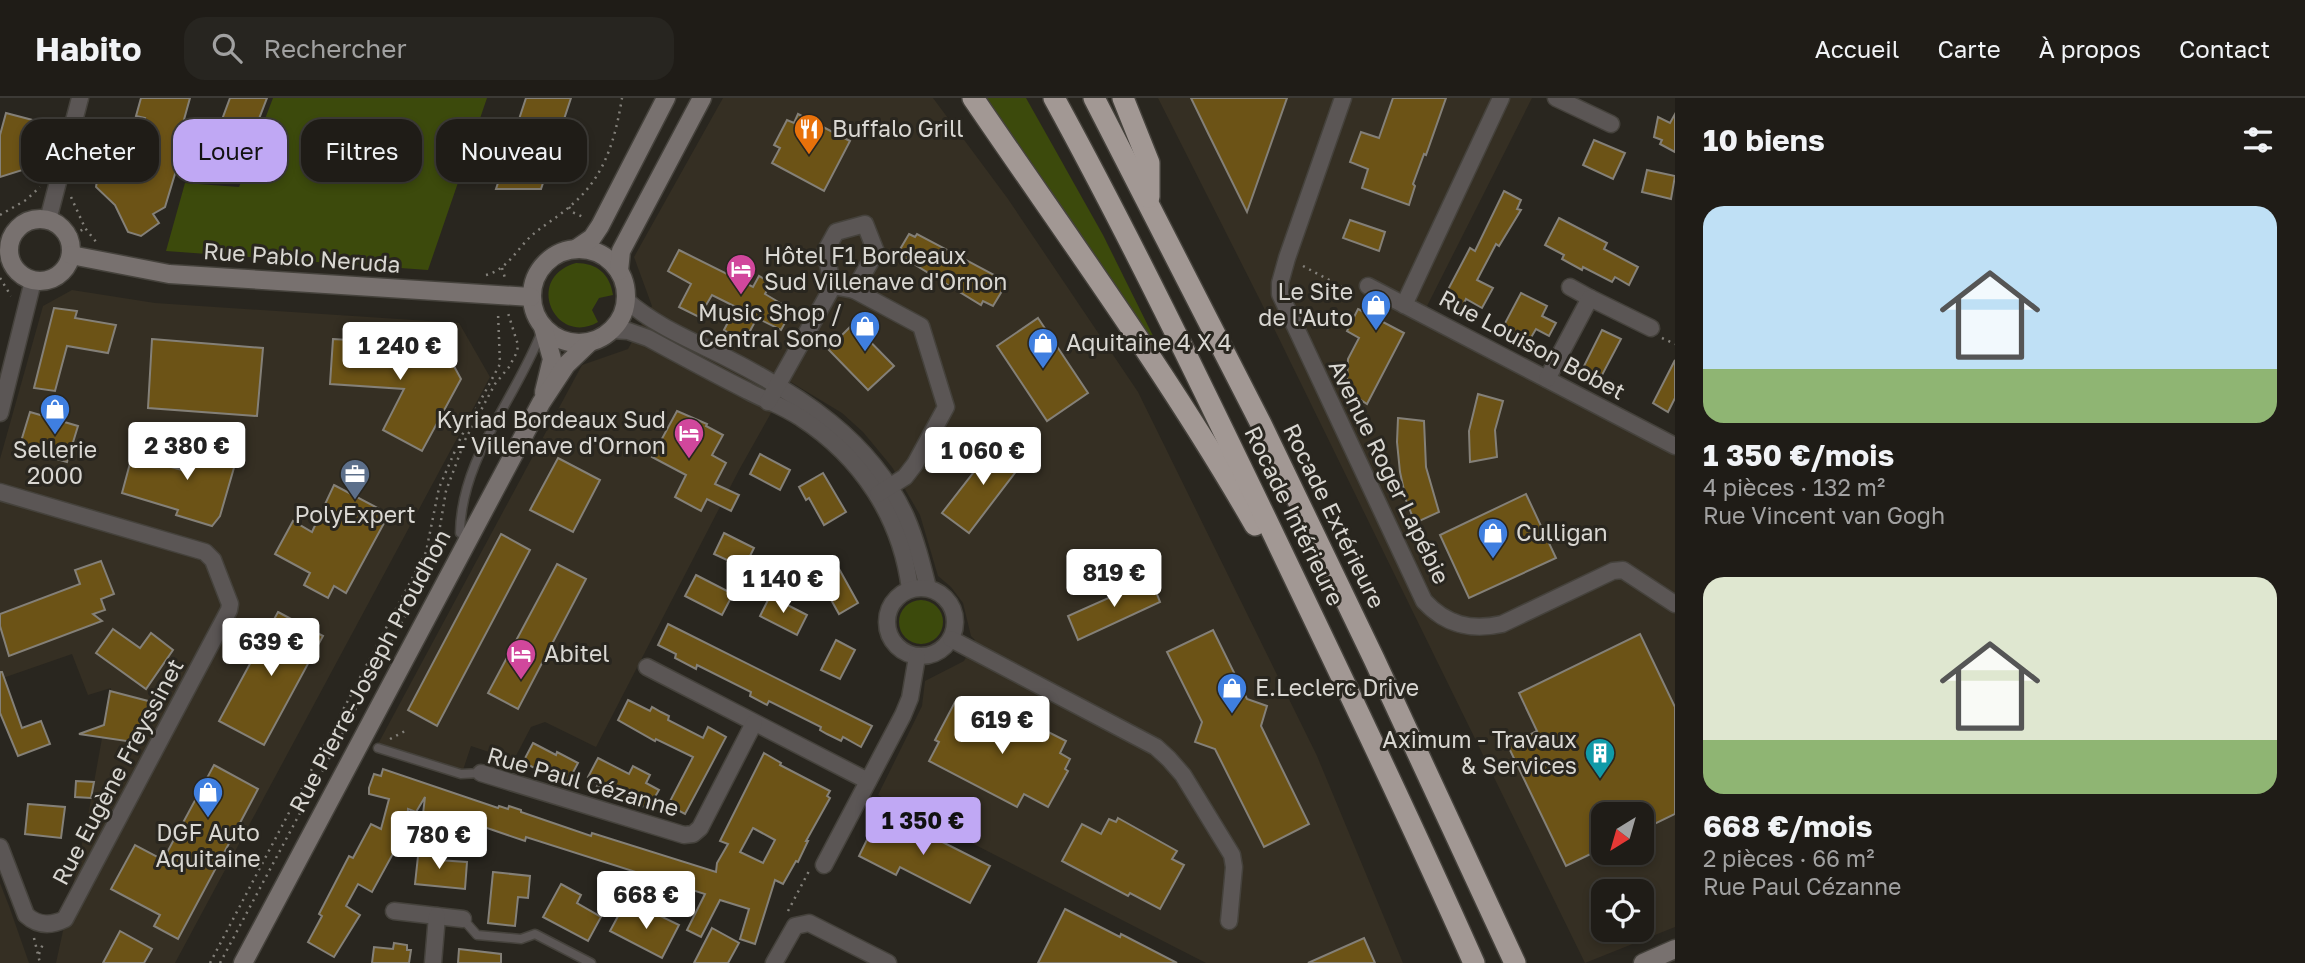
<!DOCTYPE html>
<html lang="fr">
<meta charset="utf-8">
<style>
:root{--surface:#1f1c17;--page:#272520;--text:#f1f3f6;--muted:#a1a1a1;--line:#3c3a36;--accent:#c0a8f4}
body{margin:0;font-family:"Golos Text",sans-serif;background:var(--page);color:var(--text);height:100vh;display:flex;flex-direction:column;font-size:26px;white-space:nowrap}
*{box-sizing:border-box;margin:0}
p{font-size:23px;color:var(--muted)}
.icon{flex:none;width:38px;height:38px;fill:none;stroke:currentColor;stroke-width:2;stroke-linecap:round;stroke-linejoin:round}
.map{position:relative;flex:1;overflow:hidden}
.drawer{display:flex;flex-direction:column;background:var(--surface);width:630px}
.drawer>*{flex:none}
.guide{position:absolute;left:21px;top:21px;width:665px;height:63px;display:flex;gap:14px}
.needle{width:46px;rotate:217deg}
.fabs{position:absolute;left:1591px;top:704px;display:grid;gap:14px}
.fabs a{display:grid;place-items:center;width:63px;height:63px;border-radius:14px;background:var(--surface);box-shadow:0 4px 10px #0003,0 0 0 2px var(--line);font-size:35px}
.price{position:absolute;translate:-50% -60px;padding:0 16px;border-radius:7px;background:#fff;color:#222;font-size:23px;line-height:46px;filter:drop-shadow(0 2px 4px #0008)}
.price::after{content:'';position:absolute;left:50%;top:42px;width:21px;height:16px;margin-left:-10px;background:inherit;clip-path:polygon(0 0,100% 0,50% 100%)}
.price.active{background:var(--accent);color:#111}
ul{padding:0;list-style:none}
li{display:grid;align-content:center;gap:14px;height:371px;padding:0 28px}
li span{display:grid;place-items:center;height:217px;border-radius:21px;color:#555}
li>.icon{margin-inline-start:auto}
span .icon{width:126px;height:126px;fill:#fffc;stroke-width:1}
li b{font-size:30px}
h2{display:flex;justify-content:space-between;align-items:center;height:84px;padding:0 28px;font-size:30px}
.chip{padding:0 24px;border-radius:21px;background:var(--surface);box-shadow:0 4px 10px #0003,0 0 0 2px var(--line);font-size:24px;line-height:63px}
.chip.active{background:var(--accent);color:#111}
header{display:flex;align-items:center;gap:42px;box-sizing:border-box;height:98px;padding:0 35px;background:var(--surface);border-bottom:2px solid var(--line)}
header strong{font-size:33px}
nav{display:flex;gap:38px;margin-inline-start:auto;font-size:24px}
.search{width:490px;height:63px;background:var(--page);display:flex;align-items:center;gap:18px;box-sizing:border-box;padding:0 24px;border-radius:21px;color:var(--muted);font-size:26px}
main{display:flex;flex:1;min-height:0}
.map>svg:first-child{display:block}
.built{fill:#352f23;fill-rule:evenodd}
.green{fill:#3c4a0c}
.building{fill:#6c5316;stroke:#848078;stroke-width:2;fill-rule:evenodd}
.lines{fill:none;stroke-linecap:round;stroke-linejoin:round}
.lane-casing{stroke:#45423c;stroke-width:11}
.street-casing{stroke:#45423c;stroke-width:19}
.secondary-casing{stroke:#45423c;stroke-width:21}
.highway-casing{stroke:#45423c;stroke-width:24}
.path{stroke:#83807a;stroke-width:2.5;stroke-dasharray:2 5;stroke-linecap:butt}
.lane{stroke:#5b5655;stroke-width:8}
.street{stroke:#5b5655;stroke-width:16}
.secondary{stroke:#78716f;stroke-width:18}
.highway{stroke:#a29894;stroke-width:21}
.labels{text-anchor:middle;stroke-width:6;stroke-linejoin:round;paint-order:stroke}
.poi-label{font-size:23px;fill:#d9d7d2;stroke:#29261f;text-anchor:start}
.street-label{font-size:23px;fill:#d9d7d2;stroke:#29261f}
</style>
<header>
<strong>Habito</strong>
<div class="search"><svg class="icon" aria-label="search" viewBox="0 0 24 24"><circle cx="10" cy="10" r="6"/><path d="M15 15l6 6"/></svg>Rechercher</div>
<nav><a>Accueil</a><a>Carte</a><a>À propos</a><a>Contact</a></nav>
</header>
<main>
<div class="map">
<svg width="1675" height="865" viewBox="0 0 1675 865">
<rect width="100%" height="100%" fill="#29261f"/>
<g class="built">
<path d="M723,0H933L1008,101L1138,294L1317,658L1403,865H1206L878,697L922,608L925,583L964,563L975,542L971,538L963,505L951,489L938,478L920,417L892,369L863,334L842,315L789,283L739,372L596,649L545,624L531,629L506,677L496,674L501,658L471,648L463,672L378,646L582,267L628,251L652,208L634,159Z"/>
<path d="M1158,0H1532L1423,216L1675,348V829L1585,865L1261,204ZM1603,716H1642V754H1603ZM1603,793H1642V831H1603Z"/>
<path d="M72,192L155,205L459,225L490,279L175,865H56L88,718L111,590L88,597L72,556L0,581V361L43,208Z"/>
<path d="M0,785L9,808L29,865H0Z"/>
</g>
<g class="green">
<path d="M273,0H487L428,172L166,153L185,85L239,89Z"/>
<path d="M980,0H1026L1103,137L1169,270Z"/>
<path d="M576,165C597,165 610,176 613,197L599,200L592,212L598,224C556,249 523,180 576,165Z"/>
<circle cx="921" cy="524" r="22"/>
</g>
<g class="building">
<path d="M141,0H190L175,54L181,56L165,109L153,116L159,125L141,138L128,134L115,107L96,89L100,64L109,78L132,62L145,20L136,18Z"/>
<path d="M230,0H267L242,65L210,54Z"/>
<path d="M526,0H571L541,91H496Z"/>
<path d="M1191,0H1287L1247,114L1209,37Z"/>
<path d="M1393,0H1446L1426,57L1424,56L1413,86L1415,88L1409,107L1362,90L1368,71L1350,64L1361,34L1379,40Z"/>
<path d="M6,15L44,25L32,69L0,79V37Z"/>
<path d="M798,16L850,43L824,93L772,65L780,50L774,47L787,22L794,25Z"/>
<path d="M1675,16V54L1660,46L1662,42L1654,39L1658,19L1670,25Z"/>
<path d="M1594,42L1625,55L1613,81L1583,67Z"/>
<path d="M1647,72L1675,78L1671,101L1642,94Z"/>
<path d="M1504,93L1521,102L1517,111L1521,112L1499,148L1496,146L1477,182L1493,190L1482,210L1466,201L1461,212L1442,203L1470,150L1475,153Z"/>
<path d="M1559,120L1607,145L1604,151L1638,169L1629,187L1615,179L1612,184L1583,169L1582,172L1562,161L1564,157L1545,147Z"/>
<path d="M1350,122L1385,134L1379,153L1343,140Z"/>
<path d="M909,136L915,139L917,136L998,179L996,182L1005,188L993,208L983,203L981,207L904,160L905,157L899,153Z"/>
<path d="M679,152L753,189L759,178L771,185L765,196L792,212L781,232L757,220L744,244L724,232L736,209L712,197L699,219L679,209L691,186L668,173Z"/>
<path d="M1521,195L1547,208L1542,218L1556,225L1549,238L1536,231L1529,243L1503,229Z"/>
<path d="M54,210L77,213L75,220L116,227L108,255L67,248L55,293L34,290Z"/>
<path d="M1358,211L1404,235L1367,306L1355,298L1347,282L1348,261L1359,240L1347,233Z"/>
<path d="M1038,220L1088,295L1047,323L997,248Z"/>
<path d="M853,226L894,268L868,292L828,251Z"/>
<path d="M1602,232L1621,241L1601,279L1583,270Z"/>
<path d="M152,241L263,250L257,318L148,310Z"/>
<path d="M333,241L443,248L461,281L422,353L383,332L404,291L330,286Z"/>
<path d="M1675,262V300L1668,314L1653,305Z"/>
<path d="M1478,296L1503,303L1495,332L1497,359L1470,364L1469,333Z"/>
<path d="M677,313L707,326L706,328L723,337L712,357L726,365L715,386L739,397L731,413L707,401L701,413L675,399L686,377L652,359Z"/>
<path d="M30,314L78,328L67,364L19,350Z"/>
<path d="M1398,320L1424,323L1426,369L1439,414L1415,425L1406,402L1400,374L1397,344Z"/>
<path d="M199,337L240,349L220,418L212,428L176,417L178,412L122,395L132,358L189,374Z"/>
<path d="M998,343L1024,363L969,435L942,415Z"/>
<path d="M760,356L790,372L780,392L750,376Z"/>
<path d="M558,360L600,382L573,434L530,412Z"/>
<path d="M823,375L846,414L824,427L809,400L806,402L799,389Z"/>
<path d="M334,387L389,416L346,495L334,488L328,500L304,487L310,475L275,456L293,423L312,434Z"/>
<path d="M1526,396L1556,460L1469,500L1440,437Z"/>
<path d="M724,435L754,450L744,470L714,456Z"/>
<path d="M501,436L530,452L437,628L408,612Z"/>
<path d="M101,463L114,496L101,501L105,512L93,516L102,523L9,558L0,528V516L80,486L75,472Z"/>
<path d="M557,466L586,481L518,611L488,595Z"/>
<path d="M838,469L858,505L839,516L819,480Z"/>
<path d="M696,477L733,496L722,517L685,498Z"/>
<path d="M1151,481L1160,504L1078,542L1068,518Z"/>
<path d="M770,498L807,517L797,537L760,518Z"/>
<path d="M278,514L323,538L264,647L219,623Z"/>
<path d="M668,526L872,628L861,649L843,639L841,643L827,636L820,632L821,629L769,603L767,607L750,598L751,594L697,567L696,571L675,560L676,556L658,547Z"/>
<path d="M113,531L140,550L151,535L173,552L146,591L96,555Z"/>
<path d="M1213,532L1247,601L1267,608L1261,628L1309,726L1264,749L1215,651L1195,644L1202,624L1167,554Z"/>
<path d="M1640,536L1675,609V716L1642,732V716H1603V750L1566,768L1508,648L1537,633L1519,595Z"/>
<path d="M836,542L855,552L840,581L821,572Z"/>
<path d="M0,574H2L22,630L41,623L50,646L18,658L0,615Z"/>
<path d="M110,593L152,604L133,644L79,636L104,627Z"/>
<path d="M628,602L650,613L652,609L661,614L669,618L668,622L703,640L708,629L726,639L685,716L668,707L693,659L656,641L655,643L618,622Z"/>
<path d="M955,604L1007,631L1015,617L1066,643L1060,655L1070,661L1065,671L1068,673L1048,709L1024,696L1017,709L929,663L939,644L935,642Z"/>
<path d="M533,645L556,657L557,654L578,665L568,684L546,672L544,675L523,664Z"/>
<path d="M764,655L781,665L780,667L830,693L827,698L830,700L806,743H808L798,764L796,763L783,786L775,782L755,846L740,841L749,811L720,802L701,839L687,832L705,796L526,739L525,743L449,717L447,723L423,716L425,699L416,714L408,711L407,730L372,794L358,786L346,808L360,817L334,859L308,844L322,818L319,816L349,758L353,760L371,726L381,731L389,701L369,696V690L374,676L381,678L383,671L498,710L499,708L508,711L509,708L521,712V714L591,738L592,735L716,774L717,765L728,746L720,743ZM753,730L775,742L763,765L740,754Z"/>
<path d="M598,660L629,676L633,668L650,677L646,685L659,692L648,711L638,706L637,708L597,688L599,685L588,679Z"/>
<path d="M214,667L258,691L178,841L154,828L160,817L111,791L135,747L163,762Z"/>
<path d="M76,683L94,684L91,700L75,699Z"/>
<path d="M28,706L65,709L61,740L25,736Z"/>
<path d="M881,713L990,768L970,805L900,769L896,777L859,758Z"/>
<path d="M1118,720L1177,753L1172,761L1184,767L1160,811L1130,795L1128,798L1062,763L1082,726L1101,736L1109,721L1116,724Z"/>
<path d="M419,749L439,751L438,762L467,764L465,791L415,786Z"/>
<path d="M493,774L530,778L528,800L518,799L515,828L488,825Z"/>
<path d="M561,786L581,797L577,805L601,819L588,843L543,819Z"/>
<path d="M623,809L642,820L646,811L679,827L662,860L610,833Z"/>
<path d="M1065,811L1120,839L1121,836L1177,865H1038Z"/>
<path d="M712,830L739,845L728,865H694Z"/>
<path d="M120,833L152,851L144,865H103Z"/>
<path d="M1364,840L1375,865H1308Z"/>
<path d="M394,845L407,847V852H411L409,865H372L374,849L393,851Z"/>
<path d="M459,851L501,856V865H458Z"/>
</g>
<g class="lines">
<g class="lane-casing">
<g id="lane">
<path d="M468,439L460,435C461,360 515,302 541,235"/>
<path d="M378,650L461,676L481,675"/>
<path d="M463,821L477,837L521,841L535,836L591,865"/>
</g>
</g>
<g class="street-casing">
<g id="street">
<path d="M1343,0L1287,160L1280,185V196L1424,503C1446,527 1471,533 1502,526L1613,473L1623,472L1675,506"/>
<path d="M1556,0L1611,26"/>
<path d="M48,122L80,0"/>
<path d="M833,188L825,154L836,134L865,126L876,154L854,192"/>
<path d="M1368,188L1675,348"/>
<path d="M1570,189L1590,200"/>
<path d="M626,202C655,228 693,243 727,260C800,297 871,342 906,419C916,442 922,466 928,490"/>
<path d="M1404,207L1501,0"/>
<path d="M612,232L628,233L648,240C681,258 714,276 748,293C765,302 785,309 801,320C861,359 901,419 910,491"/>
<path d="M1547,281L1590,200L1651,230"/>
<path d="M768,304L833,188L854,192L921,228L946,309L915,366L905,379L878,396"/>
<path d="M0,315L33,183"/>
<path d="M0,394L205,454L213,462L230,506L229,512L65,821C51,828 38,828 26,817L0,749"/>
<circle cx="921" cy="524" r="34"/>
<path d="M951,541L1156,649L1169,661L1183,677L1232,757L1234,769L1229,823"/>
<path d="M647,569L868,683"/>
<path d="M481,675L684,737L693,736L700,730L754,625"/>
<path d="M824,767L903,617L910,600L917,559"/>
<path d="M394,813L463,821"/>
<path d="M433,865L437,818"/>
<path d="M774,865L795,828L809,825L888,865"/>
</g>
</g>
<g class="secondary-casing">
<g id="secondary">
<circle cx="40" cy="152" r="31"/>
<circle cx="579" cy="198" r="47"/>
<path d="M576,151L592,140L600,128L666,0"/>
<path d="M71,157L169,176L531,199"/>
<path d="M619,173L621,153L702,0"/>
<path d="M543,229L552,261L544,294"/>
<path d="M243,865L541,305L566,267L590,244"/>
<path d="M1643,865L1675,851"/>
</g>
</g>
<g class="highway-casing">
<g id="highway">
<path d="M973,0C1069,141 1170,279 1255,427"/>
<path d="M1054,0C1130,139 1199,282 1268,425C1338,571 1408,717 1474,865"/>
<path d="M1094,0L1261,326L1374,561L1515,865"/>
<path d="M1123,0L1149,65V99"/>
</g>
</g>
<g class="path">
<path d="M71,99L85,130L97,145"/>
<path d="M569,109L572,114L583,119"/>
<path d="M0,117L26,102L40,89"/>
<path d="M68,139L84,131"/>
<path d="M1303,168L1346,191L1353,190"/>
<path d="M502,170L505,180"/>
<path d="M486,177C506,172 516,153 530,139C542,128 557,120 569,109C604,81 615,43 622,0"/>
<path d="M0,180L11,198"/>
<path d="M1662,240L1675,246"/>
<path d="M390,641L407,632"/>
<path d="M788,813L809,773"/>
<path d="M34,840L40,865"/>
<path d="M39,856L44,843"/>
<path d="M210,865L426,454L439,390L461,339L500,266L498,215"/>
<path d="M220,865L434,464L446,393L465,342L495,286L509,269L517,254L518,247L508,215"/>
</g>
<use href="#lane" class="lane"/>
<use href="#street" class="street"/>
<use href="#secondary" class="secondary"/>
<use href="#highway" class="highway"/>
</g>
<defs>
<g id="restaurant-pin" transform="scale(1.575)"><path d="M0 17L-7.5 6A9.5 9.5 0 1 1 7.5 6Z" fill="#e8710a" stroke="#29261f"/><path d="M-5-6h1v4h1v-4h1v4h1v-4h1v5L-1.5 .5V6h-2V.5L-5-1ZM5-6V6H3V1.5H1.5Q1.5-4 5-6Z" fill="#fff"/></g>
<g id="hotel-pin" transform="scale(1.575)"><path d="M0 17L-7.5 6A9.5 9.5 0 1 1 7.5 6Z" fill="#d1479c" stroke="#29261f"/><path d="M-6-4.5h1.5V1H6V5H4.5V3h-9V5H-6ZM-4 0a1.8 1.8 0 1 1 3.6 0ZM.5 0V-2.5h3Q6-2.5 6 0Z" fill="#fff"/></g>
<g id="shop-pin" transform="scale(1.575)"><path d="M0 17L-7.5 6A9.5 9.5 0 1 1 7.5 6Z" fill="#3f7fe0" stroke="#29261f"/><path d="M-5-2.5h2.3a2.7 3.5 0 0 1 5.4 0H5L5.5 6h-11ZM-1.5-2.5h3a1.5 2.3 0 0 0-3 0Z" fill="#fff"/></g>
<g id="office-pin" transform="scale(1.575)"><path d="M0 17L-7.5 6A9.5 9.5 0 1 1 7.5 6Z" fill="#5c6f8a" stroke="#29261f"/><path d="M-6-3h4V-5.5h4V-3h4V5H-6ZM-1-4.5V-3h2v-1.5ZM-6 0V1H6V0Z" fill="#fff"/></g>
<g id="building-pin" transform="scale(1.575)"><path d="M0 17L-7.5 6A9.5 9.5 0 1 1 7.5 6Z" fill="#0f9aa8" stroke="#29261f"/><path d="M-4-6H4V6H1V3H-1V6H-4ZM-2.5-4.3h1.7v1.8h-1.7ZM.8-4.3h1.7v1.8H.8ZM-2.5-1h1.7V.8h-1.7ZM.8-1h1.7V.8H.8Z" fill="#fff"/></g>
</defs>
<g fill-rule="evenodd">
<use href="#restaurant-pin" x="809" y="31"/>
<use href="#hotel-pin" x="741" y="171"/>
<use href="#shop-pin" x="1376" y="207"/>
<use href="#shop-pin" x="865" y="228"/>
<use href="#shop-pin" x="1043" y="245"/>
<use href="#shop-pin" x="55" y="311"/>
<use href="#hotel-pin" x="689" y="335"/>
<use href="#office-pin" x="355" y="376"/>
<use href="#shop-pin" x="1493" y="435"/>
<use href="#hotel-pin" x="521" y="556"/>
<use href="#shop-pin" x="1232" y="590"/>
<use href="#building-pin" x="1600" y="655"/>
<use href="#shop-pin" x="208" y="694"/>
</g>
<g class="labels">
<g class="poi-label">
<text x="832" y="39">Buffalo Grill</text>
<text x="764" y="166">Hôtel F1 Bordeaux<tspan x="764" dy="26">Sud Villenave d'Ornon</tspan></text>
<text x="1353" y="202" text-anchor="end">Le Site<tspan x="1353" dy="26">de l'Auto</tspan></text>
<text x="842" y="223" text-anchor="end">Music Shop /<tspan x="842" dy="26">Central Sono</tspan></text>
<text x="1066" y="253">Aquitaine 4 X 4</text>
<text x="666" y="330" text-anchor="end">Kyriad Bordeaux Sud<tspan x="666" dy="26">- Villenave d'Ornon</tspan></text>
<text x="55" y="360" text-anchor="middle">Sellerie<tspan x="55" dy="26">2000</tspan></text>
<text x="355" y="425" text-anchor="middle">PolyExpert</text>
<text x="1516" y="443">Culligan</text>
<text x="544" y="564">Abitel</text>
<text x="1255" y="598">E.Leclerc Drive</text>
<text x="1577" y="650" text-anchor="end">Aximum - Travaux<tspan x="1577" dy="26">&amp; Services</tspan></text>
<text x="208" y="743" text-anchor="middle">DGF Auto<tspan x="208" dy="26">Aquitaine</tspan></text>
</g>
<g class="street-label">
<text transform="translate(302 160) rotate(4)" y="8">Rue Pablo Neruda</text>
<text transform="translate(1532 247) rotate(28)" y="8">Rue Louison Bobet</text>
<text transform="translate(1389 374) rotate(64)" y="8">Avenue Roger Lapébie</text>
<text transform="translate(1294 418) rotate(64)" y="8">Rocade Intérieure</text>
<text transform="translate(1334 418) rotate(64)" y="8">Rocade Extérieure</text>
<text transform="translate(370 573) rotate(-62)" y="8">Rue Pierre-Joseph Proudhon</text>
<text transform="translate(118 674) rotate(-62)" y="8">Rue Eugène Freyssinet</text>
<text transform="translate(583 684) rotate(16)" y="8">Rue Paul Cézanne</text>
</g>
</g>
</svg>
<div class="fabs">
<a><svg class="needle" viewBox="-14 -14 28 28"><path d="M0-13l5 13h-10z" fill="#e53935"/><path d="M0 13l5-13h-10z" fill="#a1a1a1"/></svg></a>
<a><svg class="icon" aria-label="locate" viewBox="0 0 24 24"><circle cx="12" cy="12" r="6"/><path d="M12 2v4M12 18v4M2 12h4M18 12h4"/></svg></a>
</div>
<b class="price" style="left:400px;top:284px">1 240 €</b>
<b class="price" style="left:187px;top:384px">2 380 €</b>
<b class="price" style="left:983px;top:389px">1 060 €</b>
<b class="price" style="left:1114px;top:511px">819 €</b>
<b class="price" style="left:783px;top:517px">1 140 €</b>
<b class="price" style="left:271px;top:580px">639 €</b>
<b class="price" style="left:1002px;top:658px">619 €</b>
<b class="price active" style="left:923px;top:759px">1 350 €</b>
<b class="price" style="left:439px;top:773px">780 €</b>
<b class="price" style="left:646px;top:833px">668 €</b>
<div class="guide">
<a class="chip">Acheter</a>
<a class="chip active">Louer</a>
<a class="chip">Filtres</a>
<a class="chip">Nouveau</a>
</div>
</div>
<section class="drawer">
<h2>10 biens<svg class="icon" aria-label="filters" viewBox="0 0 24 24"><path d="M4 7h16M4 17h16"/><circle cx="9" cy="7" r="2"/><circle cx="15" cy="17" r="2"/></svg></h2>
<ul>
<li><span style="background:linear-gradient(#bfe0f5 75%,#8fb573 0)"><svg class="icon" aria-label="home" viewBox="0 0 24 24"><path d="M3 11l9-7 9 7M6 9v11h12V9"/></svg></span><div><b>1 350 €/mois</b><p>4 pièces · 132 m²</p><p>Rue Vincent van Gogh</p></div></li>
<li><span style="background:linear-gradient(#dfe7d0 75%,#8fb573 0)"><svg class="icon" aria-label="home" viewBox="0 0 24 24"><path d="M3 11l9-7 9 7M6 9v11h12V9"/></svg></span><div><b>668 €/mois</b><p>2 pièces · 66 m²</p><p>Rue Paul Cézanne</p></div></li>
</ul>
</section>
</main>
